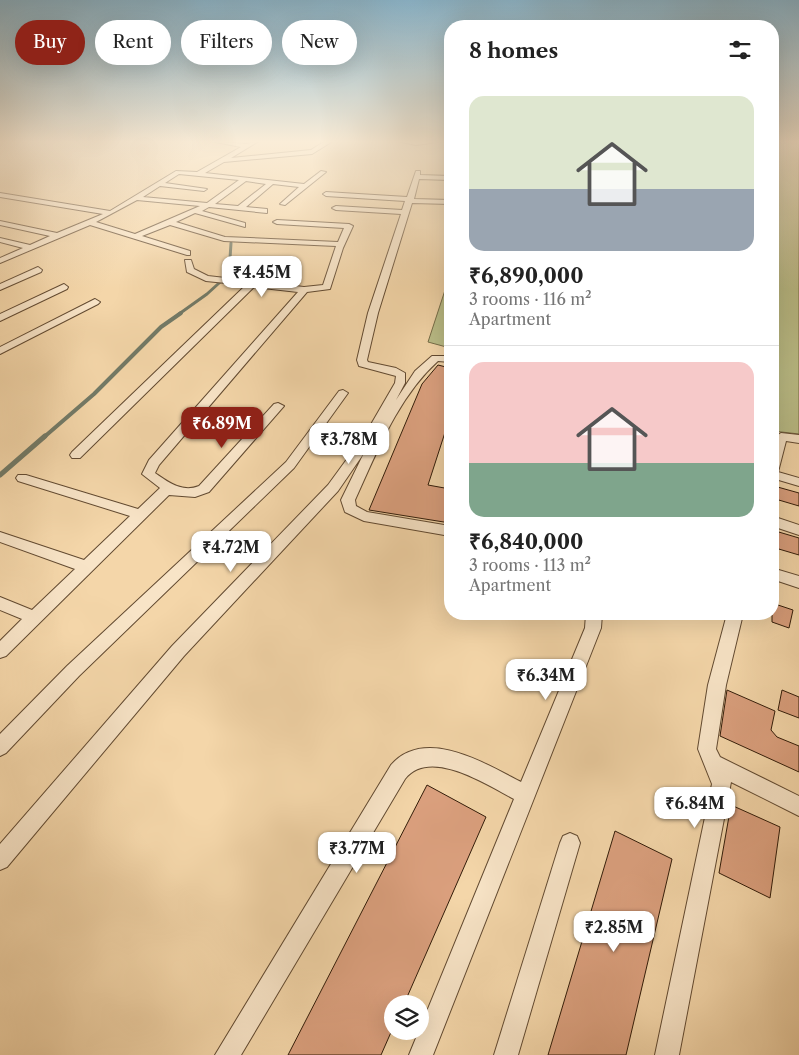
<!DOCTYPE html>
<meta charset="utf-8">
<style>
:root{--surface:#fff;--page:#f2f2f2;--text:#222;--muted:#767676;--line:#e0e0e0;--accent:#8f2418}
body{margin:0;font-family:"Libre Caslon Text",serif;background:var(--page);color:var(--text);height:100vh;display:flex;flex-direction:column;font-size:19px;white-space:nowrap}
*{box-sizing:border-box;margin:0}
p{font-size:16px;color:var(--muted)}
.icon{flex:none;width:28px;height:28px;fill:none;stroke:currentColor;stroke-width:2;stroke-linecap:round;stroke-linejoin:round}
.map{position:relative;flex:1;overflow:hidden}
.drawer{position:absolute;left:444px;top:20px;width:335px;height:600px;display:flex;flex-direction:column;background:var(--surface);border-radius:20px;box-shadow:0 5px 20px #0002}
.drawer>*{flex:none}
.banner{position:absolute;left:15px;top:20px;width:354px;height:45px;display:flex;gap:10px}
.tools{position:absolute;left:384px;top:995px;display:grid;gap:10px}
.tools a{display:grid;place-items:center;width:45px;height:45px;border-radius:50%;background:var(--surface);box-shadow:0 5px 20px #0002;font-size:25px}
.price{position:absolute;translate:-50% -42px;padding:0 11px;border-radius:10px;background:#fff;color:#222;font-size:16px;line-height:32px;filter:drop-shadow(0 1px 2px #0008)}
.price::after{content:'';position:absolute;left:50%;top:30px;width:15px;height:11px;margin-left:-8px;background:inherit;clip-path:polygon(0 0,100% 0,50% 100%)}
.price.on{background:var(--accent);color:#fff}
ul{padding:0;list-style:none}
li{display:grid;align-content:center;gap:10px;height:265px;padding:0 25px}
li+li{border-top:1px solid var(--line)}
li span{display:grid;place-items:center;height:155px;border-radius:15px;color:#555}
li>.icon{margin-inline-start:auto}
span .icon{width:90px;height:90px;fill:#fffc;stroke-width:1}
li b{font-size:21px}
h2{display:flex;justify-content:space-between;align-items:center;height:60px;padding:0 25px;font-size:21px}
.pill{padding:0 18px;border-radius:22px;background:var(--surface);box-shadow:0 5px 20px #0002;font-size:18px;line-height:45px}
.pill.on{background:var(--accent);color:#fff}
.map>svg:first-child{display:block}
.green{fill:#bbbe88;stroke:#766d48}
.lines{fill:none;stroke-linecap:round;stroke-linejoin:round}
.stream-far2{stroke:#727a67;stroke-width:3}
.stream-far1{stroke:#727a67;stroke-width:4}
.stream{stroke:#727a67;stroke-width:5}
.building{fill:#dba07e;stroke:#321c09}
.minor-casing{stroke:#624a31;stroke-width:2}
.minor{fill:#f8e4c7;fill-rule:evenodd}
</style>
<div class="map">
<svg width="799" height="1055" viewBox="0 0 799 1055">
<rect width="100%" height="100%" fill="#f4d6a9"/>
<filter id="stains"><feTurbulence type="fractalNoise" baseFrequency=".004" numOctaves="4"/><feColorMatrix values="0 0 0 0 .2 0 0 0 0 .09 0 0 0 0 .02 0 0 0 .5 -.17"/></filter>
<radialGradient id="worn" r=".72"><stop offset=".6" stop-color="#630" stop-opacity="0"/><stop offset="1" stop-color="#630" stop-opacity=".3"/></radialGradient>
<g class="green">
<path d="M773,141H799V434L773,431Z"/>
<path d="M450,275V348L428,342Z"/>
</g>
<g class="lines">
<path class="stream-far2" d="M179,314L207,294L229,274L231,243"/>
<path class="stream-far1" d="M43,438L94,394L161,327L181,313"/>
<path class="stream" d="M0,475L45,436"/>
</g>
<g class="building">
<path d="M438,365L450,368V417L428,485L450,489V523L369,510L422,384Z"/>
<path d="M774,486L799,493V506L772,498Z"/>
<path d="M772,530L799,538V555L772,547Z"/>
<path d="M772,603L793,610L789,628L772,622Z"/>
<path d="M727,690L775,711L771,730L777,737L799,746V772L720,736Z"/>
<path d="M782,690L799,697V718L778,710Z"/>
<path d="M427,785L486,817L404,1004H392V1030L381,1055H288Z"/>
<path d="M731,805L780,827L770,898L719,873Z"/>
<path d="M615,831L672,859L626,1055H548Z"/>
</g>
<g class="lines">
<g class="minor-casing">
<g id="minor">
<path d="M211,141L246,144L259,141L231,158L311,150L325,141H333L312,154L224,162L205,173L304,184L321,171L326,172L285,205L280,204L299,187L273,184L246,207L267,209V213L209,207L202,211L245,223V227L195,213L176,222L225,237L338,242L344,228L277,224L273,222L277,220L349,224L353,226L343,248L330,289L307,292L159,465L155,473C168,482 182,493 199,486L274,404L278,403L284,406L209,492L195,497L169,495L6,656L0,658V641L22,619L0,610V597L32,610L75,569L0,542V532L84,560L130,516L18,481L16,478L18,475H26L138,509L160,488L142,474L149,460L298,292L254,287L80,458H72L70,455L72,452L246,285L206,281L187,272L185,260H191L194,269L208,276L304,287L323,285L336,246L224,241L170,225L142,236L190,251V255H187L90,225L0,263V258L23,248L0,242V238L30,245L50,236L0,225V221L57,233L103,214L0,197V193L110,211L176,171L197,172L241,147ZM179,174L239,180L207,203L143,197L160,186L204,191L207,189L165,183ZM246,181L266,184L238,206L215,204ZM137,200L200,206L135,234L96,222Z"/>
<path d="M397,141H444L416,145Z"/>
<path d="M416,171H420V175L450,176V180L419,179L414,199L450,200V204L412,203L378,313L367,360L368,362L396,368L405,373V383L396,400L415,371L432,356H450V362L438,361C398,397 377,452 355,500L356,506L367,512L450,526V536L364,521L345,512L341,500L364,453L338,491L184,656L7,867L0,870V844L172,646L328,485L366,433L395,383L396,376L359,366L357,360L368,313L401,214L336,210L332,208L336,206L402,210L405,201L326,196L323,194L326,192L407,197Z"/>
<path d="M38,267L42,270L41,272L0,290V284Z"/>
<path d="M64,284L68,287L67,289L0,321V314Z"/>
<path d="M95,299L100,302L98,304L0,354V347Z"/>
<path d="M343,390L348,393L294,468L79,676L6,753L0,756V734L67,666L286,462L339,391Z"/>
<path d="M781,433L799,435V443L786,441L778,472L799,478V486L772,478V447L775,437Z"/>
<path d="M772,516L799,525V535L772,526Z"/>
<path d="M772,568L799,576V588L772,579Z"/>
<path d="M586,614H602L601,628L433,1055H409L514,799C487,785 430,747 405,779L241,1055H215L391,765C425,726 486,764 521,782L585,628Z"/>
<path d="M727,614H743L726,685L716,749L720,757L799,796V816L731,782L679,1055H655L712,784L698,749L708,685Z"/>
<path d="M570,833L577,836L580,843L518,1055H494L560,843L563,836Z"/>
</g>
</g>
<use href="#minor" class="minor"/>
</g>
<linearGradient id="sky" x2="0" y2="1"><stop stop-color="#89b6ce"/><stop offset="0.49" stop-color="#faedd8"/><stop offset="1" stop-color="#faedd8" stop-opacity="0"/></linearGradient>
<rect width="799" height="289" fill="url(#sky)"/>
<rect width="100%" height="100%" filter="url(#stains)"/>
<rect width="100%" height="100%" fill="url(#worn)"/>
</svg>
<div class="tools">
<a><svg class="icon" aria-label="layers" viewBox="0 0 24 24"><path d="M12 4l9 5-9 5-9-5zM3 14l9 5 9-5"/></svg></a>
</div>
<b class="price" style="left:262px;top:298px">₹4.45M</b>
<b class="price on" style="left:222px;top:449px">₹6.89M</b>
<b class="price" style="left:349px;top:465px">₹3.78M</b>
<b class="price" style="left:231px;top:573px">₹4.72M</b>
<b class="price" style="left:546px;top:701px">₹6.34M</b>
<b class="price" style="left:695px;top:829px">₹6.84M</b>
<b class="price" style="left:357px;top:874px">₹3.77M</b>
<b class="price" style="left:614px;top:953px">₹2.85M</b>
<div class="banner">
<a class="pill on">Buy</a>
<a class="pill">Rent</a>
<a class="pill">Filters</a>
<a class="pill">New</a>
</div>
<section class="drawer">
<h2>8 homes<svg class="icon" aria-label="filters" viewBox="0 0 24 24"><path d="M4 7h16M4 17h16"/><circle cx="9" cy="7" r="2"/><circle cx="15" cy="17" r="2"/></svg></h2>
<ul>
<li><span style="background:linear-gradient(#dfe7d0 60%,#9aa5b1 0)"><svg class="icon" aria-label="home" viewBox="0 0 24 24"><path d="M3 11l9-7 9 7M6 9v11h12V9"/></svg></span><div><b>₹6,890,000</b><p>3 rooms · 116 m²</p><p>Apartment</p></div></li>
<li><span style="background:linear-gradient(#f6c9c9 65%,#7fa58c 0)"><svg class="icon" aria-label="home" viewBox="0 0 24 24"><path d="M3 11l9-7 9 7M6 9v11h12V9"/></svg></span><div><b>₹6,840,000</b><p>3 rooms · 113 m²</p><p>Apartment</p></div></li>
</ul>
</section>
</div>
